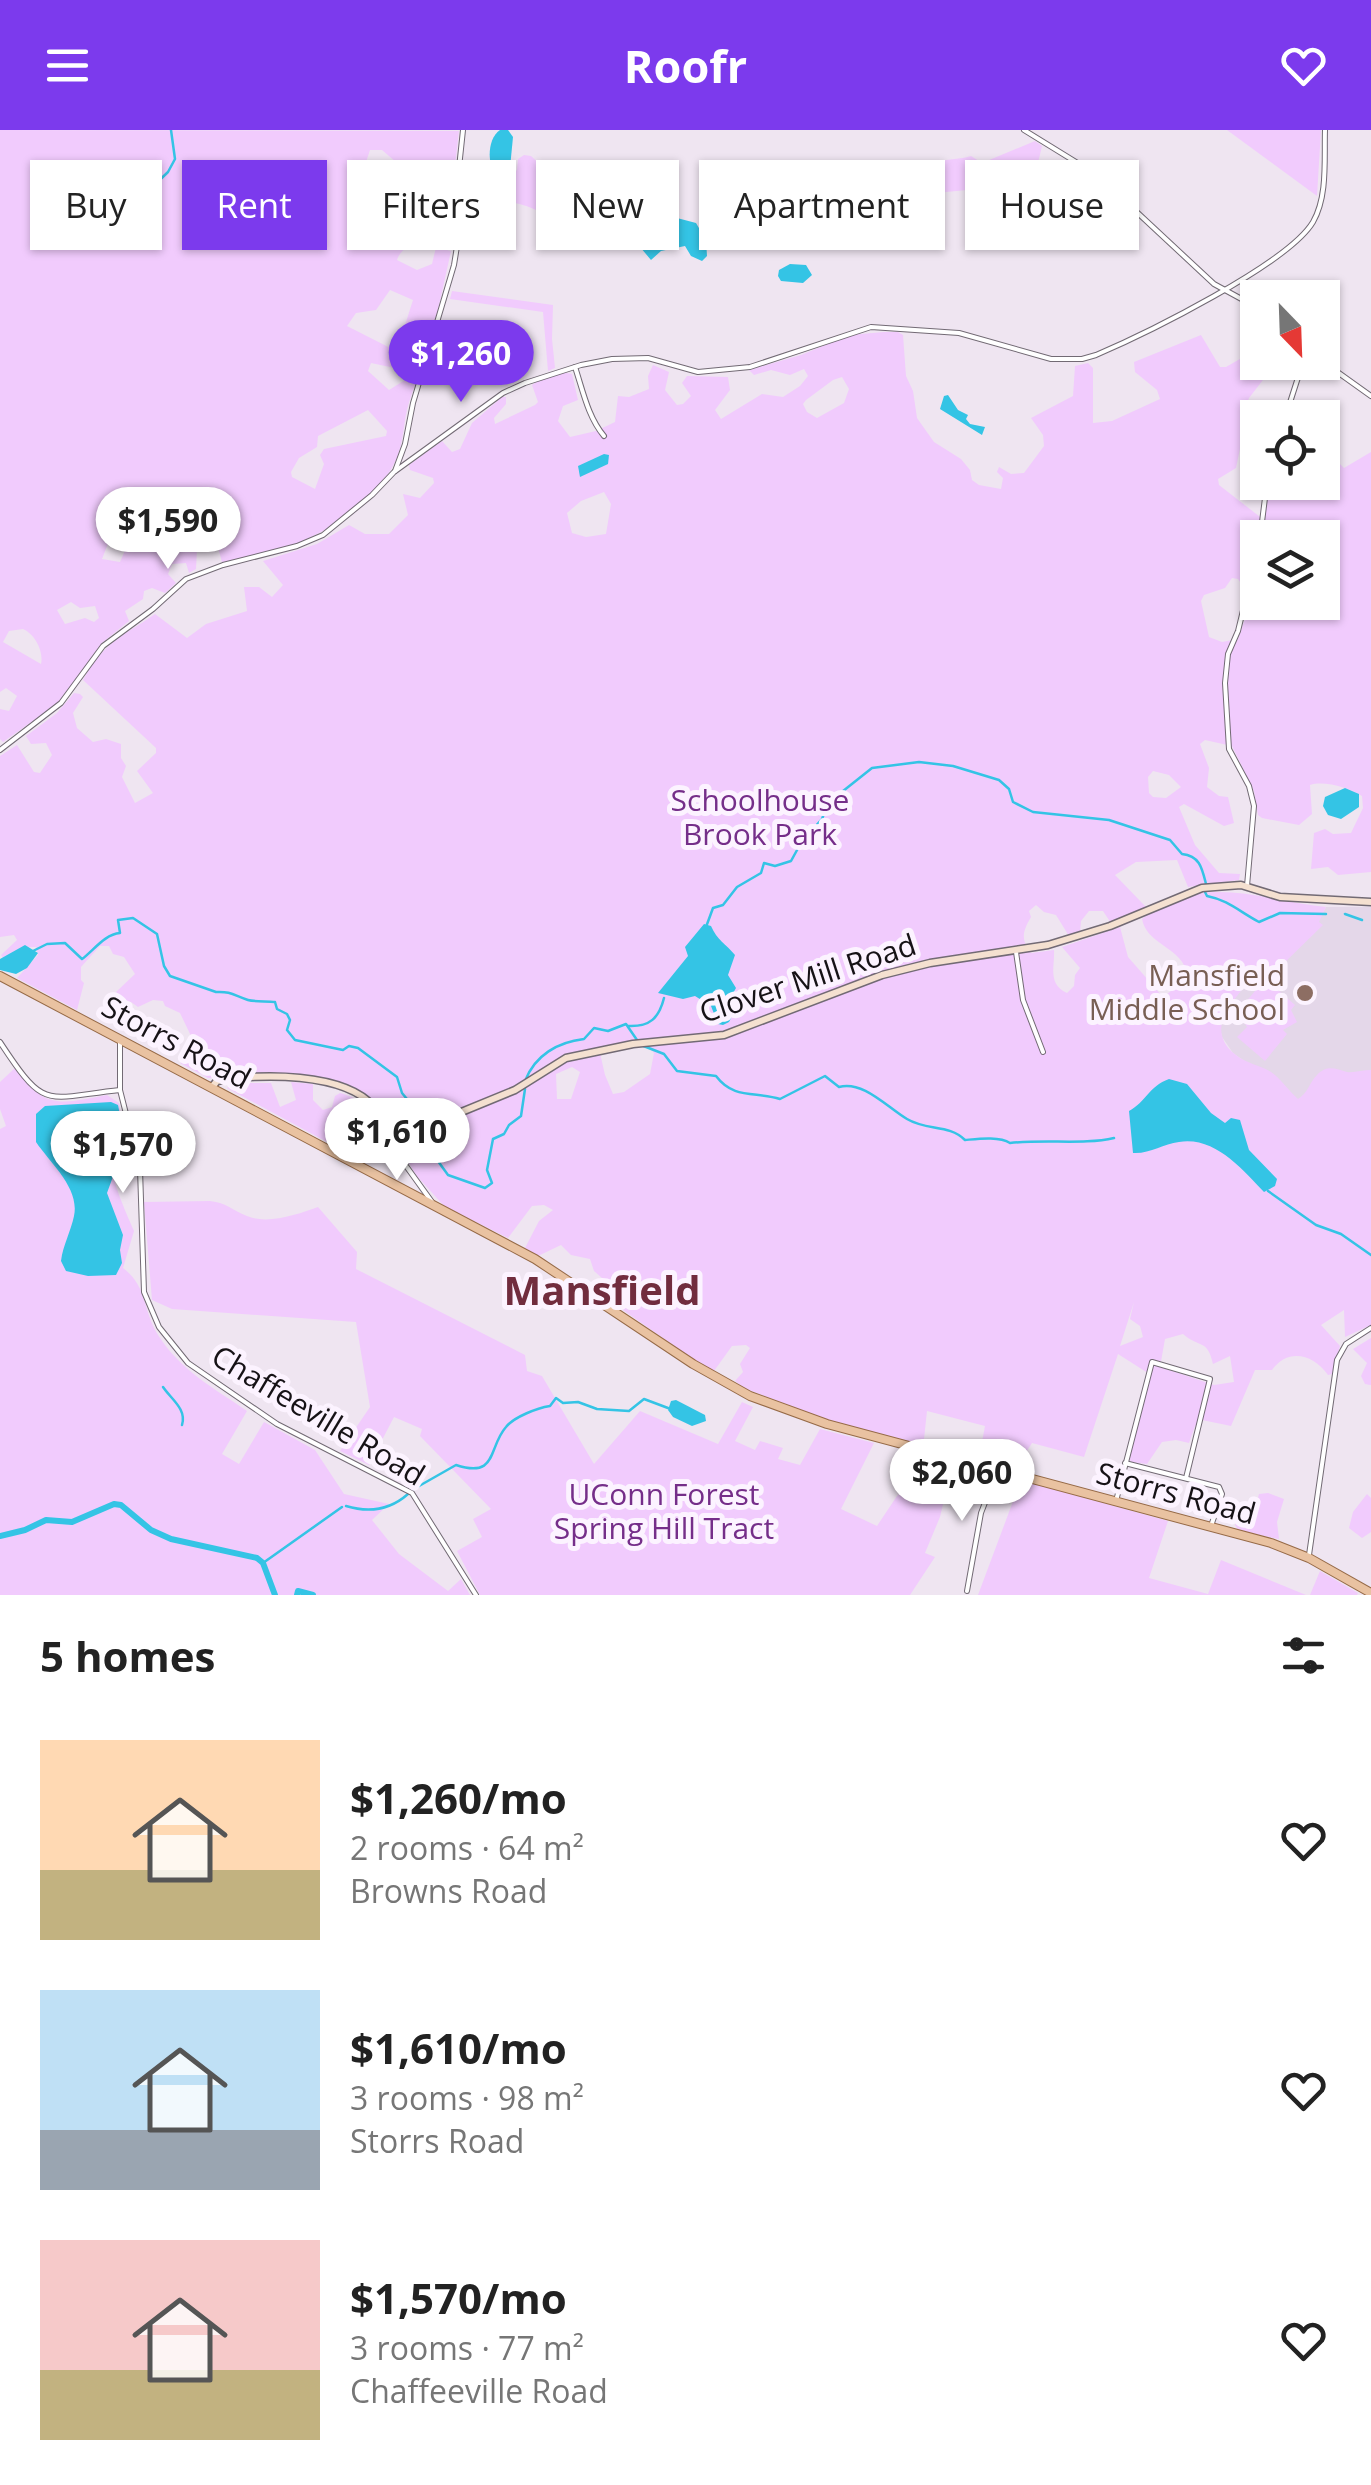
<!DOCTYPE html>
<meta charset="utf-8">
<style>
:root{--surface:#fff;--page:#f6f6f6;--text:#222;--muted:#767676;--accent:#7c3aed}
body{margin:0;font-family:"Open Sans",sans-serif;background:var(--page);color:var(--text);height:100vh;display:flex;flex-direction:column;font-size:38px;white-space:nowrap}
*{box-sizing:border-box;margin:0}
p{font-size:32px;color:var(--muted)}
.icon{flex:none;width:55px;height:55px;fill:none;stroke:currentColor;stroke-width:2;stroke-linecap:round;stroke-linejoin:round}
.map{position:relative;height:1465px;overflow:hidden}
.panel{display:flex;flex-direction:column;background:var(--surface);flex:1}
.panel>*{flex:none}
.guide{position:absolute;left:30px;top:30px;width:1312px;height:90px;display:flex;gap:20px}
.needle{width:65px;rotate:157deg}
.fabs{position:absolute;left:1240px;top:150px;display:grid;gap:20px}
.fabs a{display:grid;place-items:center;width:100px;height:100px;border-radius:0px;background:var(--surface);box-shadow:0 2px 8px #0004;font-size:50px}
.price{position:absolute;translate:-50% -85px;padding:0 22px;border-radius:35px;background:#fff;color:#222;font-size:32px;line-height:65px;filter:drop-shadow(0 2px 5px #0008)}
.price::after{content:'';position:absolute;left:50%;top:60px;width:30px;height:22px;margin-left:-15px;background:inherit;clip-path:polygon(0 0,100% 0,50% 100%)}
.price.active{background:var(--accent);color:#fff}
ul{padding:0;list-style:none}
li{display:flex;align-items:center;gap:30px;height:250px;padding:0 40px}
li span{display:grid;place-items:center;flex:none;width:280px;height:200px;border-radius:0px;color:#555}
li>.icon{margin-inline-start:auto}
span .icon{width:120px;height:120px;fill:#fffc;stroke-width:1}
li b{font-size:42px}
h2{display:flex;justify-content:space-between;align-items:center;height:120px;padding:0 40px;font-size:42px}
.chip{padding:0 35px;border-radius:0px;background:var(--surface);box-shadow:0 2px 8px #0004;font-size:35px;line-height:90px}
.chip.active{background:var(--accent);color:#fff}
header{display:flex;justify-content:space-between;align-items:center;height:130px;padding:0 40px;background:var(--accent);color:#fff;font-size:45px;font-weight:700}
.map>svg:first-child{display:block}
.built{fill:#e4d7e9}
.green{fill:#f1cbfd;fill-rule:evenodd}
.water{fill:#34c4e5}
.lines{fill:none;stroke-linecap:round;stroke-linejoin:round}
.stream{stroke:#34c4e5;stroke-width:2.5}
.river{stroke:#34c4e5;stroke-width:6}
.street-casing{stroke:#726a74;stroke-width:6}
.secondary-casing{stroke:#726a74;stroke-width:9}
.primary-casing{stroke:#966a47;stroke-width:10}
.street{stroke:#fff;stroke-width:4}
.secondary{stroke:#f4e0d0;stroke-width:6}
.primary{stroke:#e9c2a1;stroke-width:8}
.education-dot{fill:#8d6e63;stroke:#fcf3ff;stroke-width:4}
.labels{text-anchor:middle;stroke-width:10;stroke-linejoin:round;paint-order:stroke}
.park-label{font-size:30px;fill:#752e89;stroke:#fcf3ff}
.education-label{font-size:30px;fill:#785e54;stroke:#fcf3ff;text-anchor:end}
.street-label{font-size:30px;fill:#161216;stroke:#fcf3ff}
.district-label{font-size:40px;font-weight:bold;fill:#712c3e;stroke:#fcf3ff}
</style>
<header><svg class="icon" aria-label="menu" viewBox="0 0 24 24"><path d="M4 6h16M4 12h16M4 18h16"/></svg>Roofr<svg class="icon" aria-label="heart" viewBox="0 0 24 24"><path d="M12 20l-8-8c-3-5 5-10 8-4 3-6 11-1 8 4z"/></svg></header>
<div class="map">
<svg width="1371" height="1465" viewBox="0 0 1371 1465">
<rect width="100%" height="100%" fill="#efe5f1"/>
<path class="built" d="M1326,777H1371V955L1299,970L1233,923L1222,907L1219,894L1223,882L1256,842L1277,836L1314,800Z"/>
<g class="green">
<path d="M0,0L459,1L453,53L435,46L422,52L425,65L451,66L454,109L449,110L436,98L427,103L424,114C412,113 401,118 397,130L417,140L432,134L436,117L451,121L433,203L429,206L405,195L413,170L390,160L376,180L356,183L347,196L408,227L425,230C419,246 411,263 407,280C403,297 403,317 395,332C366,391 283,427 222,432L212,396L198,400L196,439L189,443L186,433L172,434L168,444L176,453L165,463L152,458L144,461L143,469L125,481L129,491L102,513L57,574L3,612L0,609V579L9,581L17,566L6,558L0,562ZM370,20H382L396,32L394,38L383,40L365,35ZM371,233L404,240L405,250L389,260L368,241ZM368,280L387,301L386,306L324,319L320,325L324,334L315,359L292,347L291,342L299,328L317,317L318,306ZM125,408L129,411L120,432L102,429L109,411ZM71,472L80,478L95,476L99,488L94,492L85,488L65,494L57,480ZM23,499C35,504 44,522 41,534L3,512L9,501Z"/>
<path d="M1227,0H1321L1317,66Z"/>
<path d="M1035,11L1042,16L1037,37L1030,36L1026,43V54L1021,58L1008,56L936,63L927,44L936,39L938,32C950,28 959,30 971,26L982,33Z"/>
<path d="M524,25L531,26L545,39L570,37C589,53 604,58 601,84L608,94C596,91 581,101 577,113C564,93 529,72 505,72L501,62L508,52L507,48L517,40L518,29Z"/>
<path d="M452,161L553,175L552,209L555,238L548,241L543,182L450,169Z"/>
<path d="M884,202H898L903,205L906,246L913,261L917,288L934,312L961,329L970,340L972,350L979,355L1001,359L1003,348L997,342L999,337L1011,344L1024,343L1044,316L1043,305L1031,288L1073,266L1075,236L1088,233L1093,238V293L1112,291L1160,269L1157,260L1135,242L1134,232L1201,205L1220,237H1226L1257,219L1258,232L1299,233L1293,242L1277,239L1270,241L1249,268L1246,276L1262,287L1258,288L1257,294L1250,299L1249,309L1241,314L1236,338L1218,349L1219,355L1264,390L1268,353L1322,352L1323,323L1332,326L1344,338L1371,322V742L1338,745L1328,737L1311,739L1314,703L1325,699L1333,704L1351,703L1363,678L1362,666C1350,658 1324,650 1310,655L1312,684L1299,695L1262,688L1258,685L1254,661L1232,616L1205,610L1200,614L1209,638L1207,657L1219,666L1228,667L1234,693L1224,696L1184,674L1179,677L1195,715L1219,743L1240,744L1239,750L1188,757L1177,730L1136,732L1115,745L1146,777L1111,793L1103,781H1089L1081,791L1080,802L1069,806L1056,785L1044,782L1036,775L1029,781L1031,787C1023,801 1020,809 1031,823L1054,820C1055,836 1047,854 1067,863L1074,856L1075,845L1080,838L1062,817L1120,797L1128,827L1163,867L1183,852L1186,839C1177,816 1147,814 1142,789C1199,741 1262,770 1326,777L1319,792L1323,795L1278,839C1251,840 1255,844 1237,866C1221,884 1212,907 1236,925C1245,933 1260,935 1271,942C1281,949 1289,961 1298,969C1308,963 1309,953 1317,945C1327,934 1336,939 1347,942C1354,943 1363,940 1371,940V1195L1345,1207L1344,1180L1321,1195L1340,1216L1332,1244L1328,1245C1313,1224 1288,1218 1272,1240H1255L1231,1296L1202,1290L1195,1296L1189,1313L1176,1310L1162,1312L1147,1334L1131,1332L1128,1326L1151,1245L1118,1224L1084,1327L1032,1313L1016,1337L979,1328L985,1296L927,1281L924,1309L921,1313L908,1311L827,1290L744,1258L735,1251L743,1242L740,1234L750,1218L746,1215L732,1216L714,1241L709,1240L607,1169L610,1155L594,1141L590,1129L571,1125L561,1115L538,1126L525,1118L539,1091L553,1080L544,1075L532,1076L508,1108L444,1076L416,1045L394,1008L382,980L349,957L314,946L292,944L208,948L180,933L209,921C207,913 198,908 191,906L180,883L165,876L163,871L153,870L138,877L131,872H121L116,862L135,844L124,827L113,824L109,816H100L81,837V850L84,853L77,880L17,848L38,825L36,817H23L3,828L1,825L17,810L14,805L0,807V626L17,615L34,642L40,643L52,625L46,613L31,614L26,606L57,583L74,563L80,564L83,567L73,583L77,598L93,612L106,609L121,614V628L126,636L122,647L135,673L153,663L137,641L156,623V618L83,550C105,511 120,508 155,484L187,508L206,494L247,481L244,457H259L272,467L283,455L263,431L317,414L349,395L365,404H389L408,385L403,364L420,368L434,353L433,348L410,340L409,335L442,311L452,322L460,319L472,293L502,267H506V274L494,288L495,294L535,275L538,272L532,255C541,248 561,240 572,244L578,270L563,276L558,291L570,307L596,301L615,292L618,266L629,267L649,259L648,246L653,235L669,242L665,260L677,275L683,274L691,266L682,253L687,246L728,247L730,260L715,280L721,289L762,264L783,267L800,256L808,246L804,239L790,245L771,240L754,245L749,240L801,225L850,205ZM842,247L849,259L844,273L817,288L807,282L803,274L806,270L833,250ZM604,362L611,374L606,404L586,407L572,403L567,383L581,371ZM1258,408H1322V472H1258ZM1232,448L1238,449L1252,469L1238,509L1222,512L1209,507L1201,471L1204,465L1225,458ZM1153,641L1169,645L1181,657L1166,668L1153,667L1149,663L1148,647ZM641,910L654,923L650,944L624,962L613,964L605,945L600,923L606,917ZM572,937L580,942L571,969H557L556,944ZM1134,1172L1130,1189L1140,1196L1143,1207L1120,1216ZM1183,1204C1200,1219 1207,1208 1213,1234L1230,1226L1234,1252L1214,1255L1160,1237L1165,1209Z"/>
<path d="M1265,849L1295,875L1291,880L1297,892L1283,900L1287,904L1265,931L1237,907L1247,897L1241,887L1246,884L1240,879Z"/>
<path d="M15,938C45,980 60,974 107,965L119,973C124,998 114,997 110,1018C107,1041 125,1080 134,1101L123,1138C148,1157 142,1179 158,1205C181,1241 214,1258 247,1281L222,1324L239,1334L264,1292L315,1320L344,1364L389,1374L372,1390L399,1424L448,1461L461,1449L470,1465H0V999L6,996L0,979V952Z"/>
<path d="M291,952L313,954V970L323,980L332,977L335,966L340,963C361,968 380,985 385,1006L358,1027L353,1026L227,958L232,953H271L280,977L296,970ZM343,983L364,990L371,1000L369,1009L358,1012L337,1001L334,987Z"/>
<path d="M210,1071C227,1073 232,1080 247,1086C267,1095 299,1084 318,1077L357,1122L356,1139L525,1225L527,1241L542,1246L594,1334L640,1281L718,1314L742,1272L753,1277L735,1311L755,1320L760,1311L783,1318L778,1329L800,1335L820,1299L874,1313L841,1379L877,1396L897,1366L929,1340L905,1321L963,1337L949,1349L940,1387L925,1423L935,1427L910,1465H480L457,1421L482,1407L473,1389L491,1379L420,1306L422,1299L394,1287L369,1335L340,1321L370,1277L356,1192L172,1179L152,1170L144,1072Z"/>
<path d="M1371,1208V1255H1370L1365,1254L1361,1246L1367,1233L1353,1219Z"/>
<path d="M1021,1350L1168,1391L1149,1448L1208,1464L1221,1430L1306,1465H978Z"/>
<path d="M1268,1363L1284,1369L1277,1392L1279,1409L1239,1401L1235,1395L1242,1378L1256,1375L1259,1364Z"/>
<path d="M1367,1364L1371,1368V1402L1362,1408L1349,1398L1353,1382Z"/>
<path d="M1320,1441L1358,1463L1357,1465H1310Z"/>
</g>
<g class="water">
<path d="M500,0H508L513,7L509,48L496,46C487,34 487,9 500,0Z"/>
<path d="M658,83L696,93L706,110L707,126L702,131L691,126L685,116L661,121L651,130L635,111Z"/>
<path d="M601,93L608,94L610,107L586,117L578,116L582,103Z"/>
<path d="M790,134L806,135L812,145L803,153L781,151L778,146L779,140Z"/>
<path d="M948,265L958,280L968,285L966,289L970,294L985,297L982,305L940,279L944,266Z"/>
<path d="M604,324L609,325L608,334L580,347L578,336Z"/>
<path d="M1345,658L1359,664V677L1341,689L1328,685L1323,676L1325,667Z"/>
<path d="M704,794L711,796C717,810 726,814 735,825L728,845L736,858L731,867L735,880L729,892L723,895L718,894L711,876L695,866L683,869L658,863L688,826L685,817Z"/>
<path d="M25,815L38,823L27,838L16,844L0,840V829Z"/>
<path d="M1169,949L1187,954L1211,983L1225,993L1231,988L1240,990L1249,1020L1277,1049L1275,1056L1264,1062C1243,1040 1215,1006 1179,1012C1163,1014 1150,1024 1133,1023L1129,981C1146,972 1149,956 1169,949Z"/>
<path d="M111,972L118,975L120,985L108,1006L115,1041L107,1063L123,1105L120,1120L122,1133L116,1145L88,1146L66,1141L61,1131C63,1115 71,1101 74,1086C80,1058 50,1033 36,1012V984L45,976Z"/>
<path d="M676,1270L705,1285L706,1291L692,1296L673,1287L668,1280L671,1271Z"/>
</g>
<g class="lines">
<g class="stream">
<path d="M142,67L168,42L175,29L171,0"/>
<path d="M1204,760L1207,766C1228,770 1240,782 1259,792L1280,783L1326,784"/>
<path d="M1345,784L1362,790"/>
<path d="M706,797L713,778L723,775L737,757L761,743L764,733L775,736L791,731L802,711L822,689L828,673L872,638L919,632L953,636L999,650L1009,659L1013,672L1033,682L1109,690L1170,710L1182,724C1200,726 1202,738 1206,754"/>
<path d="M31,822L47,814L65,813L82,829C93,821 105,804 120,803L118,790L133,788L157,804L164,836L170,846L216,862C231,861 235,866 248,870C255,872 267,871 275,872L277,879L287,884L290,890L287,900L295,910L343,920L349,916L358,918L397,947L402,963L430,997"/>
<path d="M628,896C650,897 659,888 664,868"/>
<path d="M641,915L664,924L677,941L716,946C734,970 756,961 780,969L825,946L839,957C863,950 888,978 907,989C927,1001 949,994 965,1010C977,1009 999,1006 1010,1013C1047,1009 1084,1015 1114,1008"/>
<path d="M525,951C535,925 558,912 584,909L594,898L608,901L626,894L637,910"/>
<path d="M434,1005L430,1020L448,1045L485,1058L492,1053L487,1040L493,1009L504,1004L509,995L521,986L525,959"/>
<path d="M1268,1061L1316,1095L1341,1104L1371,1125"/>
<path d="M163,1257C171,1269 187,1279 182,1295"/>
<path d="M412,1360L456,1335C498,1349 488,1317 506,1297C514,1287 537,1278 550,1276L556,1268L563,1273L578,1272L597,1279L629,1281L644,1269L668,1278"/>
<path d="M346,1376C369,1383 390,1380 408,1364"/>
<path d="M263,1433L342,1377"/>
</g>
<g class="river">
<path d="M0,1406L25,1400L46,1390L72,1392L114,1374L121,1375L151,1400L171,1409L257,1428L263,1433L275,1465"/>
<path d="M297,1465L298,1461L313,1465"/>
</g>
<g class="street-casing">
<g id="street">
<path d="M1024,0L1097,45L1214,154L1258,178"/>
<path d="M1322,231L1371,266"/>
<path d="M575,237C583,261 588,287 604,306"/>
<path d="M1285,288L1303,232"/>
<path d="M395,341L405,314L413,273L454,135L459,104L456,66L463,0"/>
<path d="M1260,408L1267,352"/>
<path d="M0,620L61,573L103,516L153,479L186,449L223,435L297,416L323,405L372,365L394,342L503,263L525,253L581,235L612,229L648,228L698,242L750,237L871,197L959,203L1051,229H1082L1096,225C1145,204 1288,134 1313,92C1328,66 1324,29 1325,0"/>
<path d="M1247,756L1254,676L1249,656L1229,619L1225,553L1228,524L1238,501L1258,419"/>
<path d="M1016,822L1023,870L1043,922"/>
<path d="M120,909V960L140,1039L144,1162L159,1197L188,1233L277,1294L412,1363L476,1465"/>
<path d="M0,912C46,982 44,968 120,960"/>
<path d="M396,1015L401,1029L432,1072"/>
<path d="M1125,1333L1219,1357L1222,1364L1211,1396"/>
<path d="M1116,1371L1152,1232L1210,1249L1186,1348"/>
<path d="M1309,1425L1337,1230L1346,1214L1371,1198"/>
<path d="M967,1461L981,1383L998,1339"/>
</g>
</g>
<g class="secondary-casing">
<path id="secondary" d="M212,957L217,951C258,943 345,942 374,977C382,987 386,1001 392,1012L406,1016L459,983L515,960L566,928L633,914L724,905L882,845L930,833L1048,815L1110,796L1202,758L1241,755L1280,767L1371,772"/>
</g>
<g class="primary-casing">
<path id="primary" d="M0,846L535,1129L693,1234L750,1266L827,1294L1271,1413L1309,1428L1371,1463"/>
</g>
<use href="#street" class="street"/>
<use href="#secondary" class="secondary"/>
<use href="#primary" class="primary"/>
</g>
<circle class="education-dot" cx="1305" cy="863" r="10"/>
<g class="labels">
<g class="park-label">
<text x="760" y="681">Schoolhouse<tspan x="760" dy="34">Brook Park</tspan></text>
<text x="664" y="1375">UConn Forest<tspan x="664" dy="34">Spring Hill Tract</tspan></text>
</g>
<g class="education-label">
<text x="1285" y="856">Mansfield<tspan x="1285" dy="34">Middle School</tspan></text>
</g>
<g class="street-label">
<text transform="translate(808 849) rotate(-18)" y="10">Clover Mill Road</text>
<text transform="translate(176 913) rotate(28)" y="10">Storrs Road</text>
<text transform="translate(318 1286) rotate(31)" y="10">Chaffeeville Road</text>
<text transform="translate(1176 1364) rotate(15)" y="10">Storrs Road</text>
</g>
<g class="district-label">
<text x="602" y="1175">Mansfield</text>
</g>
</g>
</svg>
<div class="fabs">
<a><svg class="needle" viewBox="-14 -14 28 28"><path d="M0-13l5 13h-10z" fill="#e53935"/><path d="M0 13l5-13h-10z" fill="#767676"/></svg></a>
<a><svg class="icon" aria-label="locate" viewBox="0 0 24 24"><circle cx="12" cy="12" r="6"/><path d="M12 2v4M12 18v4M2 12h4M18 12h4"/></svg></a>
<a><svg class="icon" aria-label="layers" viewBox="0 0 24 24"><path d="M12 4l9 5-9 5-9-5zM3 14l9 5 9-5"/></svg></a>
</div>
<b class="price active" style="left:461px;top:275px">$1,260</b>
<b class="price" style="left:168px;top:442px">$1,590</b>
<b class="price" style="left:397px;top:1053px">$1,610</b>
<b class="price" style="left:123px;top:1066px">$1,570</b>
<b class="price" style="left:962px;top:1394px">$2,060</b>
<div class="guide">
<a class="chip">Buy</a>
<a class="chip active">Rent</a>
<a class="chip">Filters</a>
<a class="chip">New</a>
<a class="chip">Apartment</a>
<a class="chip">House</a>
</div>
</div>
<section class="panel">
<h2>5 homes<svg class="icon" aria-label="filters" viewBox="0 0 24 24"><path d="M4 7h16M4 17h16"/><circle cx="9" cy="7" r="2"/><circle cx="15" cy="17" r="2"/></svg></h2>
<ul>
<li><span style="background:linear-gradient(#ffd9b3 65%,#c2b280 0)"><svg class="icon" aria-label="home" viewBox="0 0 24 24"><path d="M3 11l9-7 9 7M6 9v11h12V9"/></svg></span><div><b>$1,260/mo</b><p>2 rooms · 64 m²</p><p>Browns Road</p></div><svg class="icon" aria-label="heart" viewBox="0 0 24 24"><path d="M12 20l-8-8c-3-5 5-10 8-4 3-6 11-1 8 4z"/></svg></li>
<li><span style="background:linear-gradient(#bfe0f5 70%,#9aa5b1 0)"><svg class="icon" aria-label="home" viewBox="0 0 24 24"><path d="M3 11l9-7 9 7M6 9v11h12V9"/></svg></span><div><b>$1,610/mo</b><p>3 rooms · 98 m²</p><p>Storrs Road</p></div><svg class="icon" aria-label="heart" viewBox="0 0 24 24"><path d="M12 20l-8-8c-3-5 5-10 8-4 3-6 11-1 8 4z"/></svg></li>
<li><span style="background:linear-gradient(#f6c9c9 65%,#c2b280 0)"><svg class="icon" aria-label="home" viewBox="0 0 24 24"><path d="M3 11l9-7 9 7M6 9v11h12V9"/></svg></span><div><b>$1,570/mo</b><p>3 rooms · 77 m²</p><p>Chaffeeville Road</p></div><svg class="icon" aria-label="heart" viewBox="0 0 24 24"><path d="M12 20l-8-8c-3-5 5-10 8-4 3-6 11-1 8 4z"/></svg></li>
</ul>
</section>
